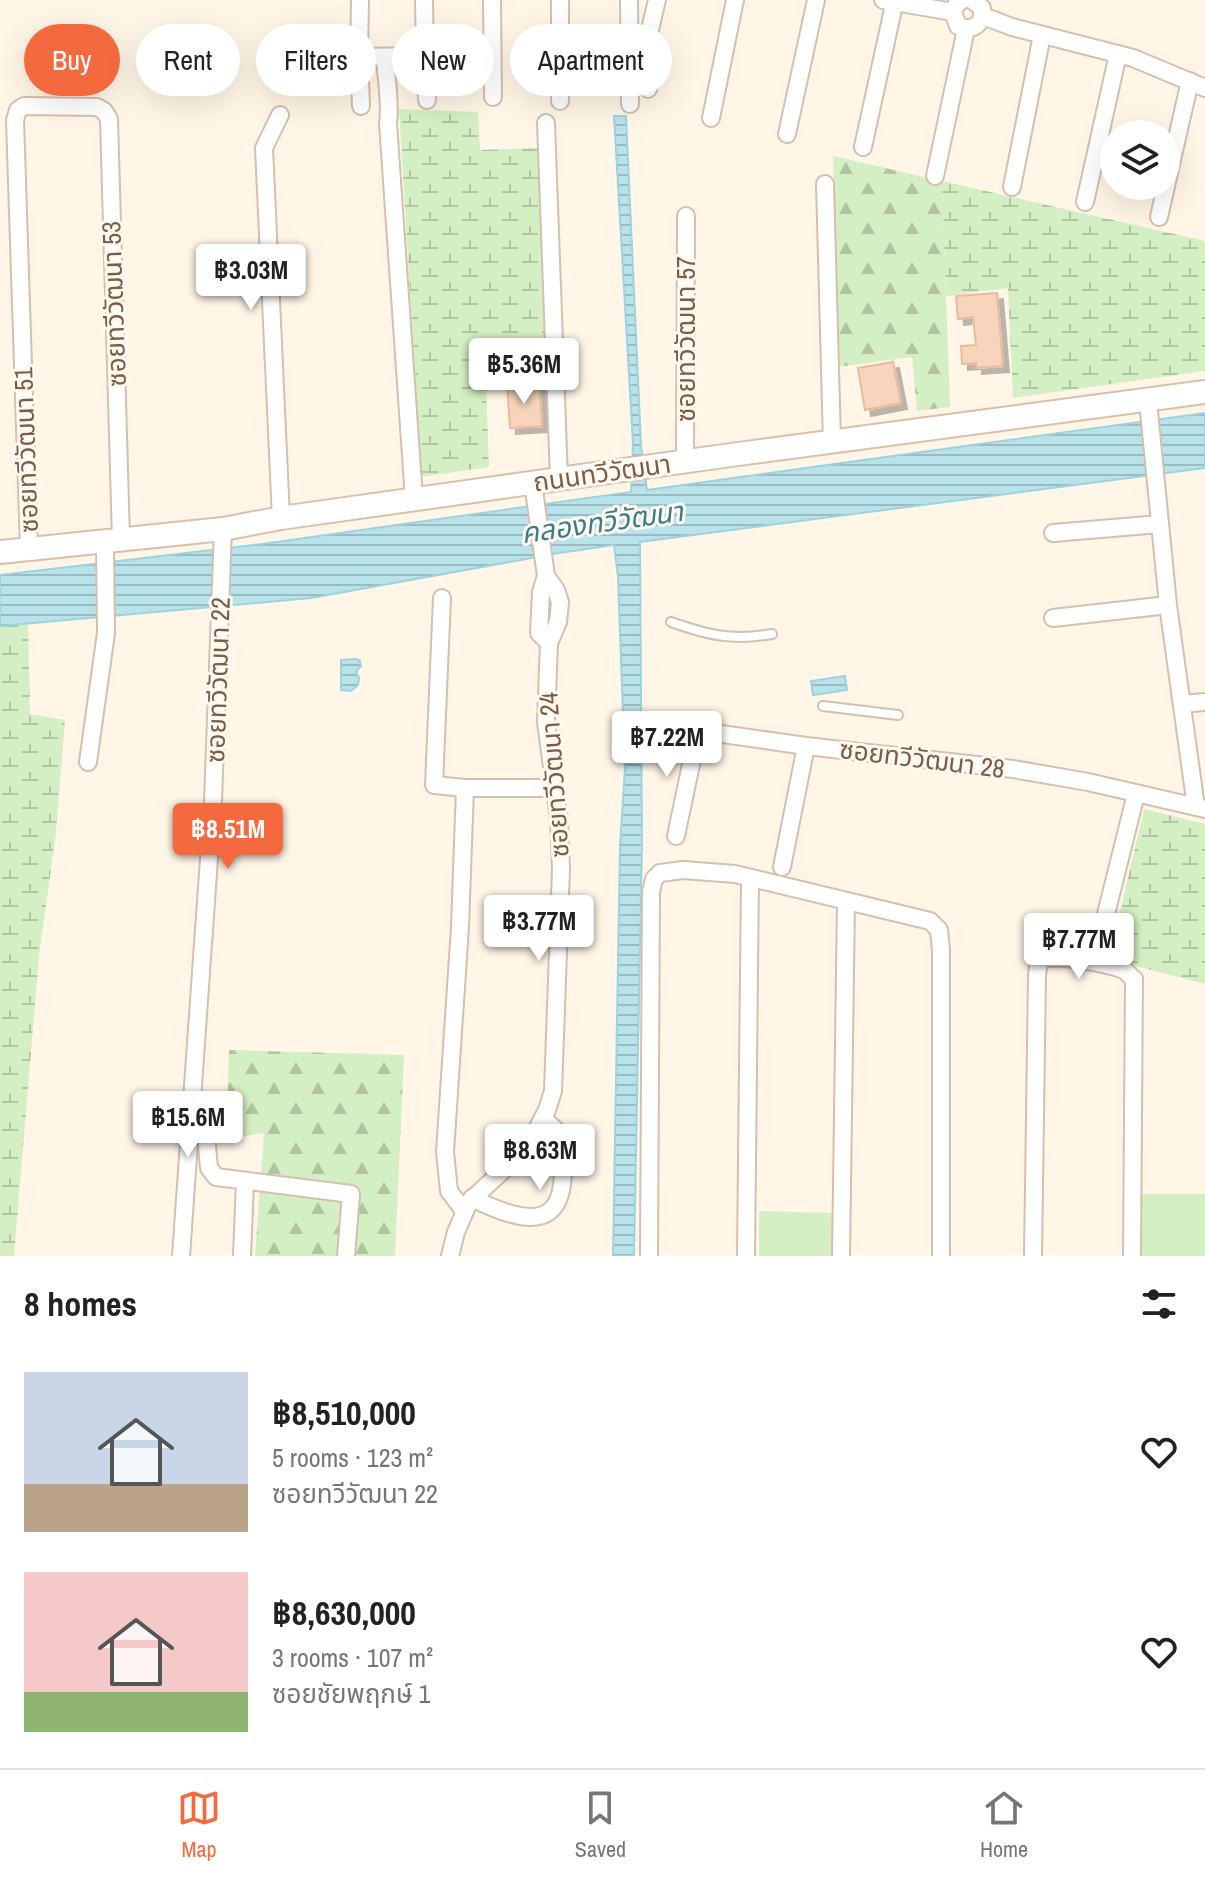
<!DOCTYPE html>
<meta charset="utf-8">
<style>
:root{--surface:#fff;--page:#f2f2f2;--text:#222;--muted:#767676;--line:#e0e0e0;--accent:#f5693f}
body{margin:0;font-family:"Archivo Narrow","Noto Sans Thai",sans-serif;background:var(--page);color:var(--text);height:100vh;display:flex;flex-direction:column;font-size:30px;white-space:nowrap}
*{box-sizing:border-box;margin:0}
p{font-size:26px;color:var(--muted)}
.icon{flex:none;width:44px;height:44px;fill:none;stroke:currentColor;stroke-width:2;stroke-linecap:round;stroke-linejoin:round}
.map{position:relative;height:1256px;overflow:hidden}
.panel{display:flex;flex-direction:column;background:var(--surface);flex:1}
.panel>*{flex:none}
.hud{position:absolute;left:24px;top:24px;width:800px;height:72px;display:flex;gap:16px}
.tools{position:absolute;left:1100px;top:120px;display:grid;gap:16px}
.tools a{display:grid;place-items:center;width:80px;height:80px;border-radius:50%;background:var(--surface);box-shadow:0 8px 32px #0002;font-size:40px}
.price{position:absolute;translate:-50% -68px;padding:0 18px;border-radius:8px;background:#fff;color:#222;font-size:26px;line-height:52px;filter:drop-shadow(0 2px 4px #0008)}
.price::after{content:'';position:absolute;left:50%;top:48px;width:24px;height:18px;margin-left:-12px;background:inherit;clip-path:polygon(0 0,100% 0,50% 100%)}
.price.active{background:var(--accent);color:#fff}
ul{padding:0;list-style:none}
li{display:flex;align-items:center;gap:24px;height:200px;padding:0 24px}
li span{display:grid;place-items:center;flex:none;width:224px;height:160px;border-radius:0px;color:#555}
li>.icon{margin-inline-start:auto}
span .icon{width:96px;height:96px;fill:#fffc;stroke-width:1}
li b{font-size:34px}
h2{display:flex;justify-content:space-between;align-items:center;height:96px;padding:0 24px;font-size:34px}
.chip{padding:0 28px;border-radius:36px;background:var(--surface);box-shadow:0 8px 32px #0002;font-size:28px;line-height:72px}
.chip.active{background:var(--accent);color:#fff}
.tab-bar{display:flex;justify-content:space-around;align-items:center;height:112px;border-top:2px solid var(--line);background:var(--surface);font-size:22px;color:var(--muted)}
.tab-bar a{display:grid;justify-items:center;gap:4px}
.tab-bar .active{color:var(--accent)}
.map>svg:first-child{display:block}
.forest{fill:url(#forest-firs)}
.wetland{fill:url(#wetland-marsh)}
.garden{fill:#d4efc3}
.water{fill:url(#water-rules);stroke:#9dd3de;stroke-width:2}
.building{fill:#f7d4bb;stroke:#ecba9a;stroke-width:2;filter:url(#shadow)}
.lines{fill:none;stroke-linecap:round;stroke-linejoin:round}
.lane-casing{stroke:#d5bfae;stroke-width:12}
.street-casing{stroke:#d5bfae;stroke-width:20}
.secondary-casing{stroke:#d9bfaa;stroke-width:26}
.lane{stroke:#fff;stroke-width:8}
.street{stroke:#fff;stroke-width:16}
.secondary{stroke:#fff;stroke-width:22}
.labels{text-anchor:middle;stroke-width:6;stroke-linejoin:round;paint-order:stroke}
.street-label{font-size:26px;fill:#7c5b47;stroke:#fff9ef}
.water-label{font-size:28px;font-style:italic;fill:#3b7c8a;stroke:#fff9ef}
</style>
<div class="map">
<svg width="1205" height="1256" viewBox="0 0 1205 1256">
<defs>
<pattern id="forest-firs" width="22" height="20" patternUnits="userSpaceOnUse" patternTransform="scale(2)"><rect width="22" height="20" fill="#d4efc3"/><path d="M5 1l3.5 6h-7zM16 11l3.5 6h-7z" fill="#b1c5a0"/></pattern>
<pattern id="wetland-marsh" width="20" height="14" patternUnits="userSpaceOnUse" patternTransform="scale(2)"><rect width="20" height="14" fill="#d4efc3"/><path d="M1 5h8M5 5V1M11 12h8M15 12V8" fill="none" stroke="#b1c5a0"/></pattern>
<pattern id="water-rules" width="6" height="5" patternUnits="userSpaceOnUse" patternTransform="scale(2)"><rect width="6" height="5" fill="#b8e3eb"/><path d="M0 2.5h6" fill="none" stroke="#9bbbc0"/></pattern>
<filter id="shadow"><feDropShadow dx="6" dy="6" stdDeviation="0" flood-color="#0004"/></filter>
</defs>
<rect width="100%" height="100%" fill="#fff6e7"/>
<g class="forest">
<path d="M833,156L942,181L950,407L917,411L912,357L838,367Z"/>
<path d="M229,1050L404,1055L395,1256H255L264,1133L226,1139Z"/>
</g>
<g class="wetland">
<path d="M399,109L478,112L480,150L538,148L547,379L486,383L489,467L421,477Z"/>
<path d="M942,181L1205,241V371L1013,398L1008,288L946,296Z"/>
<path d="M28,623L30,714L65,720L56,833L39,956L14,1256H0V626Z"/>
<path d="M1144,809L1205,824V984L1109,959Z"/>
</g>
<g class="garden">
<rect x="1141" y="1194" width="64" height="62"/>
<path d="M759,1211L833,1213V1256H759Z"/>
</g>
<g class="water">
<path d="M614,116H626L641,445L647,490L1205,413V468L640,542L642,843L634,1256H613L620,846L625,768L618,577L614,545L559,553L311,598L0,626V575L262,544L631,492L633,443Z"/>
<path d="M356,659L360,661L361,666L356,672L359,678L358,685L351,691L341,690V660Z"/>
<path d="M845,676L847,690L813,695L811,681Z"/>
</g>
<g class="building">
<path d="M997,293L1003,366L976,368V363L962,364L961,346L976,345L973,317L958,319L956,296Z"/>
<path d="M893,362L901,403L865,410L858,368Z"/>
<path d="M539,383L542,426L510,428L507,385Z"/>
</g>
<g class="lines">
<g class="lane-casing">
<g id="lane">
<path d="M671,622C708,635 732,641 772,634"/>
<path d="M823,706L898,715"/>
</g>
</g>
<g class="street-casing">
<g id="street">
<path d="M360,0L359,57L425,56L424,0"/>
<path d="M492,0L493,97"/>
<path d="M629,0L630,104"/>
<path d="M883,0L953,12"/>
<path d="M962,0L956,5L953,12L958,26C973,32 984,24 982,8L972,0"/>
<path d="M983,16L1012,27L1133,58L1205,88"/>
<path d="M425,56L427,100"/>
<path d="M359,57L361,106"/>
<path d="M385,57C386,77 391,104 388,123L414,499"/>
<path d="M648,89V38L657,0"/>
<path d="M560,101V0"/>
<path d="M280,115L264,148L281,518"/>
<path d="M711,118L735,0"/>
<path d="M546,123L559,479"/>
<path d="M787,134L816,0"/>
<path d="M863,147L895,0"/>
<path d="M935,176L966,29"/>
<path d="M825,184L832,442"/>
<path d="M1166,186L1190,81"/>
<path d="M1012,187L1042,35"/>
<path d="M1085,202L1118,54"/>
<path d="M1159,217L1166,186"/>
<path d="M1148,401L1168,605L1196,807"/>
<path d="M685,461L686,216"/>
<path d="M533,483L546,576L541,592L539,633L549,643"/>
<path d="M1053,533L1160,524"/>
<path d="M29,549L15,120L18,110L24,106L97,107L104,111L109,119L121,540"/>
<path d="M442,598L434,785L465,788H554"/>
<path d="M1053,618L1168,605"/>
<path d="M1182,704L1205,702"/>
<path d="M645,723L806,746L1013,769L1088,782L1205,809"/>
<path d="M88,762L106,633L105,542"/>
<path d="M676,836L698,731"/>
<path d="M782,867L806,746"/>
<path d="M1099,942L1136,794"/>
<path d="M191,1118L205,1124L209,1168L216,1177L351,1194L346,1256"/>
<path d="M472,1198C548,1236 572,1218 560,1134L543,1118"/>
<path d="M464,1211L449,1191L445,1152L460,927L465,788"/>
<path d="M181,1256L213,802L223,529"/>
<path d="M242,1256L245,1183"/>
<path d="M450,1256L456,1232L469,1202L527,1148L547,1110L553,1091L561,868L559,820L546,722L549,643L558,622L560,602L556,590L546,576"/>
<path d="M649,1256L651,892L654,879L660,873L683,870L735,874L930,921L939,930L941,950V1256"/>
<path d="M746,1256L750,878"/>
<path d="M841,1256L846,901"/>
<path d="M1033,1256L1037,975L1039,961C1052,952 1108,964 1124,970C1127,972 1131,977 1134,979L1132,1256"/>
</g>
</g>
<g class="secondary-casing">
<path id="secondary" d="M0,552L223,529L281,518L738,454L1205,392"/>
</g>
<use href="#lane" class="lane"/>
<use href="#street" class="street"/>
<use href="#secondary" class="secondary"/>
</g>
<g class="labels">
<g class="street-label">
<text transform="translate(114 304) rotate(-92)" y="9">ซอยทวีวัฒนา 53</text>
<text transform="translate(686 339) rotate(-90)" y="9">ซอยทวีวัฒนา 57</text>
<text transform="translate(26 450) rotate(-92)" y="9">ซอยทวีวัฒนา 51</text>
<text transform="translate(602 473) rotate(-8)" y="9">ถนนทวีวัฒนา</text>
<text transform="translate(218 680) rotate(-88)" y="9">ซอยทวีวัฒนา 22</text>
<text transform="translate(922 759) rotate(7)" y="9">ซอยทวีวัฒนา 28</text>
<text transform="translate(554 775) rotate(-94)" y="9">ซอยทวีวัฒนา 24</text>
</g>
<g class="water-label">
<text transform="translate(602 522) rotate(-8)" y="10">คลองทวีวัฒนา</text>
</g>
</g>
</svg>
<div class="tools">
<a><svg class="icon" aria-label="layers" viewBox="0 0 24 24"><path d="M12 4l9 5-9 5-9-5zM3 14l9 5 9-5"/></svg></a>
</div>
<b class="price" style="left:251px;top:312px">฿3.03M</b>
<b class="price" style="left:524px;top:406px">฿5.36M</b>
<b class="price" style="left:667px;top:779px">฿7.22M</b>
<b class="price active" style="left:228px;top:871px">฿8.51M</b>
<b class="price" style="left:539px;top:963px">฿3.77M</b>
<b class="price" style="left:1079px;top:981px">฿7.77M</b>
<b class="price" style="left:188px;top:1159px">฿15.6M</b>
<b class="price" style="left:540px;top:1192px">฿8.63M</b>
<div class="hud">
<a class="chip active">Buy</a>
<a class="chip">Rent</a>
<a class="chip">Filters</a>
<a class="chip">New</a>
<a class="chip">Apartment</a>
</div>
</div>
<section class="panel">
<h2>8 homes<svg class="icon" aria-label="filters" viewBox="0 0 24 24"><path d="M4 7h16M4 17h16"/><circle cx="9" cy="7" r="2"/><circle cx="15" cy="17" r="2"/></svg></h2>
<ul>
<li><span style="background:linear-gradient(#c9d6e8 70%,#b9a48a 0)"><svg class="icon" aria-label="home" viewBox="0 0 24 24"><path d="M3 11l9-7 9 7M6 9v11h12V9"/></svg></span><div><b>฿8,510,000</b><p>5 rooms · 123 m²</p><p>ซอยทวีวัฒนา 22</p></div><svg class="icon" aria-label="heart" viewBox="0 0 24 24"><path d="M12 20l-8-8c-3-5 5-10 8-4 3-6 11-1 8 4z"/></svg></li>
<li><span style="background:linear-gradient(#f6c9c9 75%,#8fb573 0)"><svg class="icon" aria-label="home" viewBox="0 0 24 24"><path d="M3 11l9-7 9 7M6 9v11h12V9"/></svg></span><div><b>฿8,630,000</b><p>3 rooms · 107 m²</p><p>ซอยชัยพฤกษ์ 1</p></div><svg class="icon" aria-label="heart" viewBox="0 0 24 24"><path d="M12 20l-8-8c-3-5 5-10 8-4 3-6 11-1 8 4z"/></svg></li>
</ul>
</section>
<nav class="tab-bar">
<a class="active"><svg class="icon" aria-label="map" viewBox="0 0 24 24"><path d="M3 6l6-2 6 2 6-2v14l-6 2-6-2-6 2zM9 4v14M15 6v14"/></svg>Map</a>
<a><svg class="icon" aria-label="saved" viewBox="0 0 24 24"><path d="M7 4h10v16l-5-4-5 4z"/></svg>Saved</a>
<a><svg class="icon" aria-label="home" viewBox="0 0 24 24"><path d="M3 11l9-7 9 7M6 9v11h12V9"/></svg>Home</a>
</nav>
